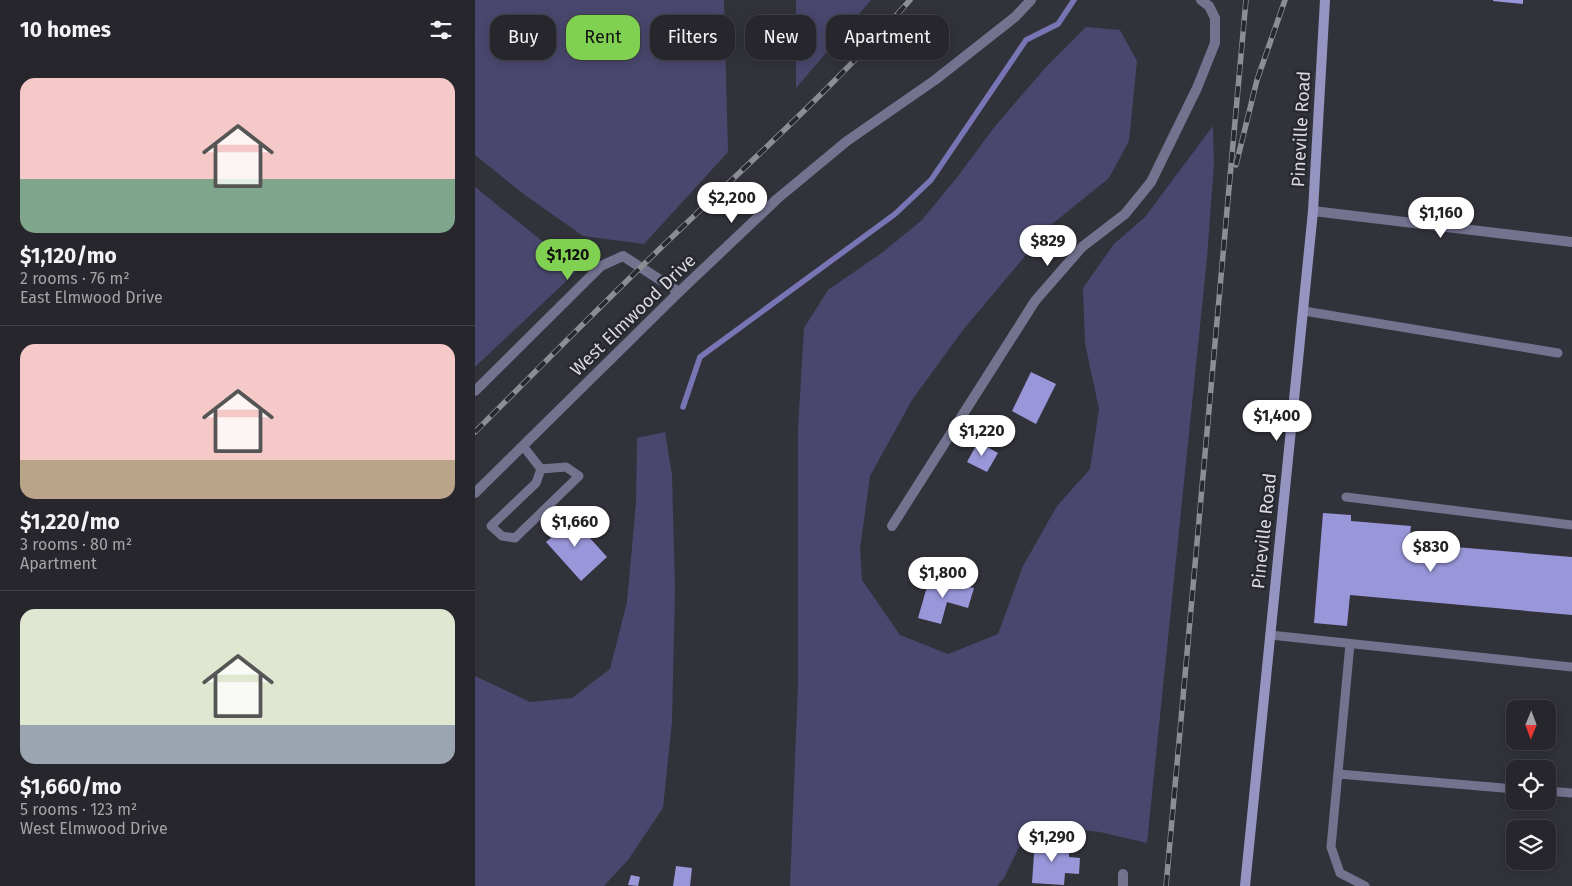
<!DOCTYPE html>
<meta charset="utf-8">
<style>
:root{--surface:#26262c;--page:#2e2e34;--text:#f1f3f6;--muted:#a4a5a9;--line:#424348;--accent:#80d051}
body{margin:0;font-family:"Fira Sans",sans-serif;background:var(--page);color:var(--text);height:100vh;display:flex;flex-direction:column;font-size:19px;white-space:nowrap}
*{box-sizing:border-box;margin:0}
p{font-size:16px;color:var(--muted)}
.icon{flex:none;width:28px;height:28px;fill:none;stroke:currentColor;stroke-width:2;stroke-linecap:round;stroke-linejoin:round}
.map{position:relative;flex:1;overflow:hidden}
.sheet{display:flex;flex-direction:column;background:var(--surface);width:475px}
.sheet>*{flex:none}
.top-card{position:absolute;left:15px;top:15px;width:475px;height:45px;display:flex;gap:10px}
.needle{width:32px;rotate:181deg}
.controls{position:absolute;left:1031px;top:700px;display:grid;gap:10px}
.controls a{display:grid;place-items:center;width:50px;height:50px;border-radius:10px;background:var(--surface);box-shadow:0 2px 12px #0003,0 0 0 1px var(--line);font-size:25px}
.price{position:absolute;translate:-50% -42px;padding:0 11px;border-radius:18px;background:#fff;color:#222;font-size:16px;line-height:32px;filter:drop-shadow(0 1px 2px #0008)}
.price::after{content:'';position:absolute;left:50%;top:30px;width:15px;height:11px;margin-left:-8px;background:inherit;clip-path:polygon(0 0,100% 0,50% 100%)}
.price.active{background:var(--accent);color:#111}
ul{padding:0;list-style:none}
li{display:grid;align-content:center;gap:10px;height:265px;padding:0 20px}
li+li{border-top:1px solid var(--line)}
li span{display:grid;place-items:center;height:155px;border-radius:15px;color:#555}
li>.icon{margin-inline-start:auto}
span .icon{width:90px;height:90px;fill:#fffc;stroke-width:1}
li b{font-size:21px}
h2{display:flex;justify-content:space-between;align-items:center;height:60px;padding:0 20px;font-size:21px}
.chip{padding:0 18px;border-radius:15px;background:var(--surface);box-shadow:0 2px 12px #0003,0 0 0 1px var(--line);font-size:18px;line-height:45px}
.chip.active{background:var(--accent);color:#111}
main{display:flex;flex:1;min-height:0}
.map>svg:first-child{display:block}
.green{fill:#49476d}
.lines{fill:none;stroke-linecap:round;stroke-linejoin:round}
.stream{stroke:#7875b5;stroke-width:5.5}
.building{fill:#9996d9}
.service{stroke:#73728f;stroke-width:9}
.minor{stroke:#73728f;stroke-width:10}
.secondary{stroke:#9695c2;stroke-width:10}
.rail-casing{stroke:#8d8d94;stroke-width:5.5}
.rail{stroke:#282831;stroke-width:4;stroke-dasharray:11;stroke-linecap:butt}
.labels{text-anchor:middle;stroke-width:5;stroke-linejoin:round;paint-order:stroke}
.street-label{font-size:18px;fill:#d9d9df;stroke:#282831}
</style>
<main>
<section class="sheet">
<h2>10 homes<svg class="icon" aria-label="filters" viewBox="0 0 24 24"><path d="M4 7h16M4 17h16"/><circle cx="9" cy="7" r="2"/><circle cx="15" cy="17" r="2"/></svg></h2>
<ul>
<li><span style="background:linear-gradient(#f6c9c9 65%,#7fa58c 0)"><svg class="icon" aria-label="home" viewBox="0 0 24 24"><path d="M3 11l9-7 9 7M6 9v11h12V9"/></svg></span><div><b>$1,120/mo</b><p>2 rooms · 76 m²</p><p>East Elmwood Drive</p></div></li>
<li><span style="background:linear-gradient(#f6c9c9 75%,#b9a48a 0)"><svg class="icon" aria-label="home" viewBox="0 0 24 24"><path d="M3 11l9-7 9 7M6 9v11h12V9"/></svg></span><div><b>$1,220/mo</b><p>3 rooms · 80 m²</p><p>Apartment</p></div></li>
<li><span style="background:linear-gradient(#dfe7d0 75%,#9aa5b1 0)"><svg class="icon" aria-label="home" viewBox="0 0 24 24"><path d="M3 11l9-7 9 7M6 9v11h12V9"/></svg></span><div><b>$1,660/mo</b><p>5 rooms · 123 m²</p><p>West Elmwood Drive</p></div></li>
</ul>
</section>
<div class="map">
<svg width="1097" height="886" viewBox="0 0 1097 886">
<rect width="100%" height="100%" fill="#32323b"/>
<g class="green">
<path d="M0,0H249L253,152L169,244L108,236L50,195L0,155Z"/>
<path d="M321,0H396L321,88Z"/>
<path d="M611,27L645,30L662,61L654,141L634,178L576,225L488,330L437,400L395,476L385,549L387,580L425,635L473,654L523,634L548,566L582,506L615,469L624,409L610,343L608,288L639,244L670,217L738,126L739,164L732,258L672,843L625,832L582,827L547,841L529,878L522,886H315L323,684V429L329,328L353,290L408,252L447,220L483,176L521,125L571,67Z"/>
<path d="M0,187L103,270L0,367Z"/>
<path d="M190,432L197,475L200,589L197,722L188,808L153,860L129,886H0V676L55,702L97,698L135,669L152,602L161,503L162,438Z"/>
</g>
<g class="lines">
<path class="stream" d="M208,407L225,357L420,214L456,180L551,40L583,24L599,0"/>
</g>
<g class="building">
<path d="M1018,0H1048V4L1018,1Z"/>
<path d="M556,372L581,384L561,424L537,411Z"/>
<path d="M503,442L523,453L512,472L492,462Z"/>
<path d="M848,513L876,515V521L936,526L934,543L1097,557V615L875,595L872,626L839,623Z"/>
<path d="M87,518L92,523L97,518L132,557L106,581L71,542L76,538L71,533Z"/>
<path d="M455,576L499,588L493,608L472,602L466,624L443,618Z"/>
<path d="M560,839L585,841V850L594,851V857L605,858L604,874L590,873L589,885L557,883Z"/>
<path d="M201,866L217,868L215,886H198Z"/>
<path d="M156,875L165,877L163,886L153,885Z"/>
</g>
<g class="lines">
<g class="service">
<path d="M829,311L1083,353"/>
<path d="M48,446L66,469"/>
<path d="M91,467L104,476L40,538L27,536L16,526L61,483L66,469Z"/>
<path d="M871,497L1097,525"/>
<path d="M795,635L1097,667"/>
<path d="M875,644L856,847L865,873L890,886"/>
<path d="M863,774L1040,789"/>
<path d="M1072,791L1097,793"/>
</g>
<g class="minor">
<path d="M838,211L1097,242"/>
<path d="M0,391L126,266L148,256L204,292"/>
<path d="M0,493L204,292L302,199L372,141L460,80L540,17L556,0"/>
<path d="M417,526L560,301L607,247L650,214L676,182L722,88L740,43V18L734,6L726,0"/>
<path d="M648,886V874"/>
</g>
<path class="secondary" d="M770,886L838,211L850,0"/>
<g class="rail-casing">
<g id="rail">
<path d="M761,165L782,80L810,0"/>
<path d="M0,432C72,360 144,287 218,217C292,146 368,77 435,0"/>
<path d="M691,886L771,0"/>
</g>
</g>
<use href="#rail" class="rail"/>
</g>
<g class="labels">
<g class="street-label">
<text transform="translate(826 129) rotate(-87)" y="6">Pineville Road</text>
<text transform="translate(158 315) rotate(-44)" y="6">West Elmwood Drive</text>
<text transform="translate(789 531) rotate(-84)" y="6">Pineville Road</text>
</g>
</g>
</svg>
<div class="controls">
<a><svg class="needle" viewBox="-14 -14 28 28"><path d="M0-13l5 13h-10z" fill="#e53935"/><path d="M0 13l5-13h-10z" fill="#a4a5a9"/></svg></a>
<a><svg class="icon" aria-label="locate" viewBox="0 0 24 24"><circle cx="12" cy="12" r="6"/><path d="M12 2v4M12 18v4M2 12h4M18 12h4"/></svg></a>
<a><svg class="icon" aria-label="layers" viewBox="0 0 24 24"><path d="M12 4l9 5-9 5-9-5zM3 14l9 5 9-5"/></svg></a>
</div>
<b class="price" style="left:257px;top:224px">$2,200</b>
<b class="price" style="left:966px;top:239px">$1,160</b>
<b class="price" style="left:573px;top:267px">$829</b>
<b class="price active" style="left:93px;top:281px">$1,120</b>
<b class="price" style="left:802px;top:442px">$1,400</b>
<b class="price" style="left:507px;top:457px">$1,220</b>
<b class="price" style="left:100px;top:548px">$1,660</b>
<b class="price" style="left:956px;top:573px">$830</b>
<b class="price" style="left:468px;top:599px">$1,800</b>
<b class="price" style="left:577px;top:863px">$1,290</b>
<div class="top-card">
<a class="chip">Buy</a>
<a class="chip active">Rent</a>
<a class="chip">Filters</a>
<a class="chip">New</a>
<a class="chip">Apartment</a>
</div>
</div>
</main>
